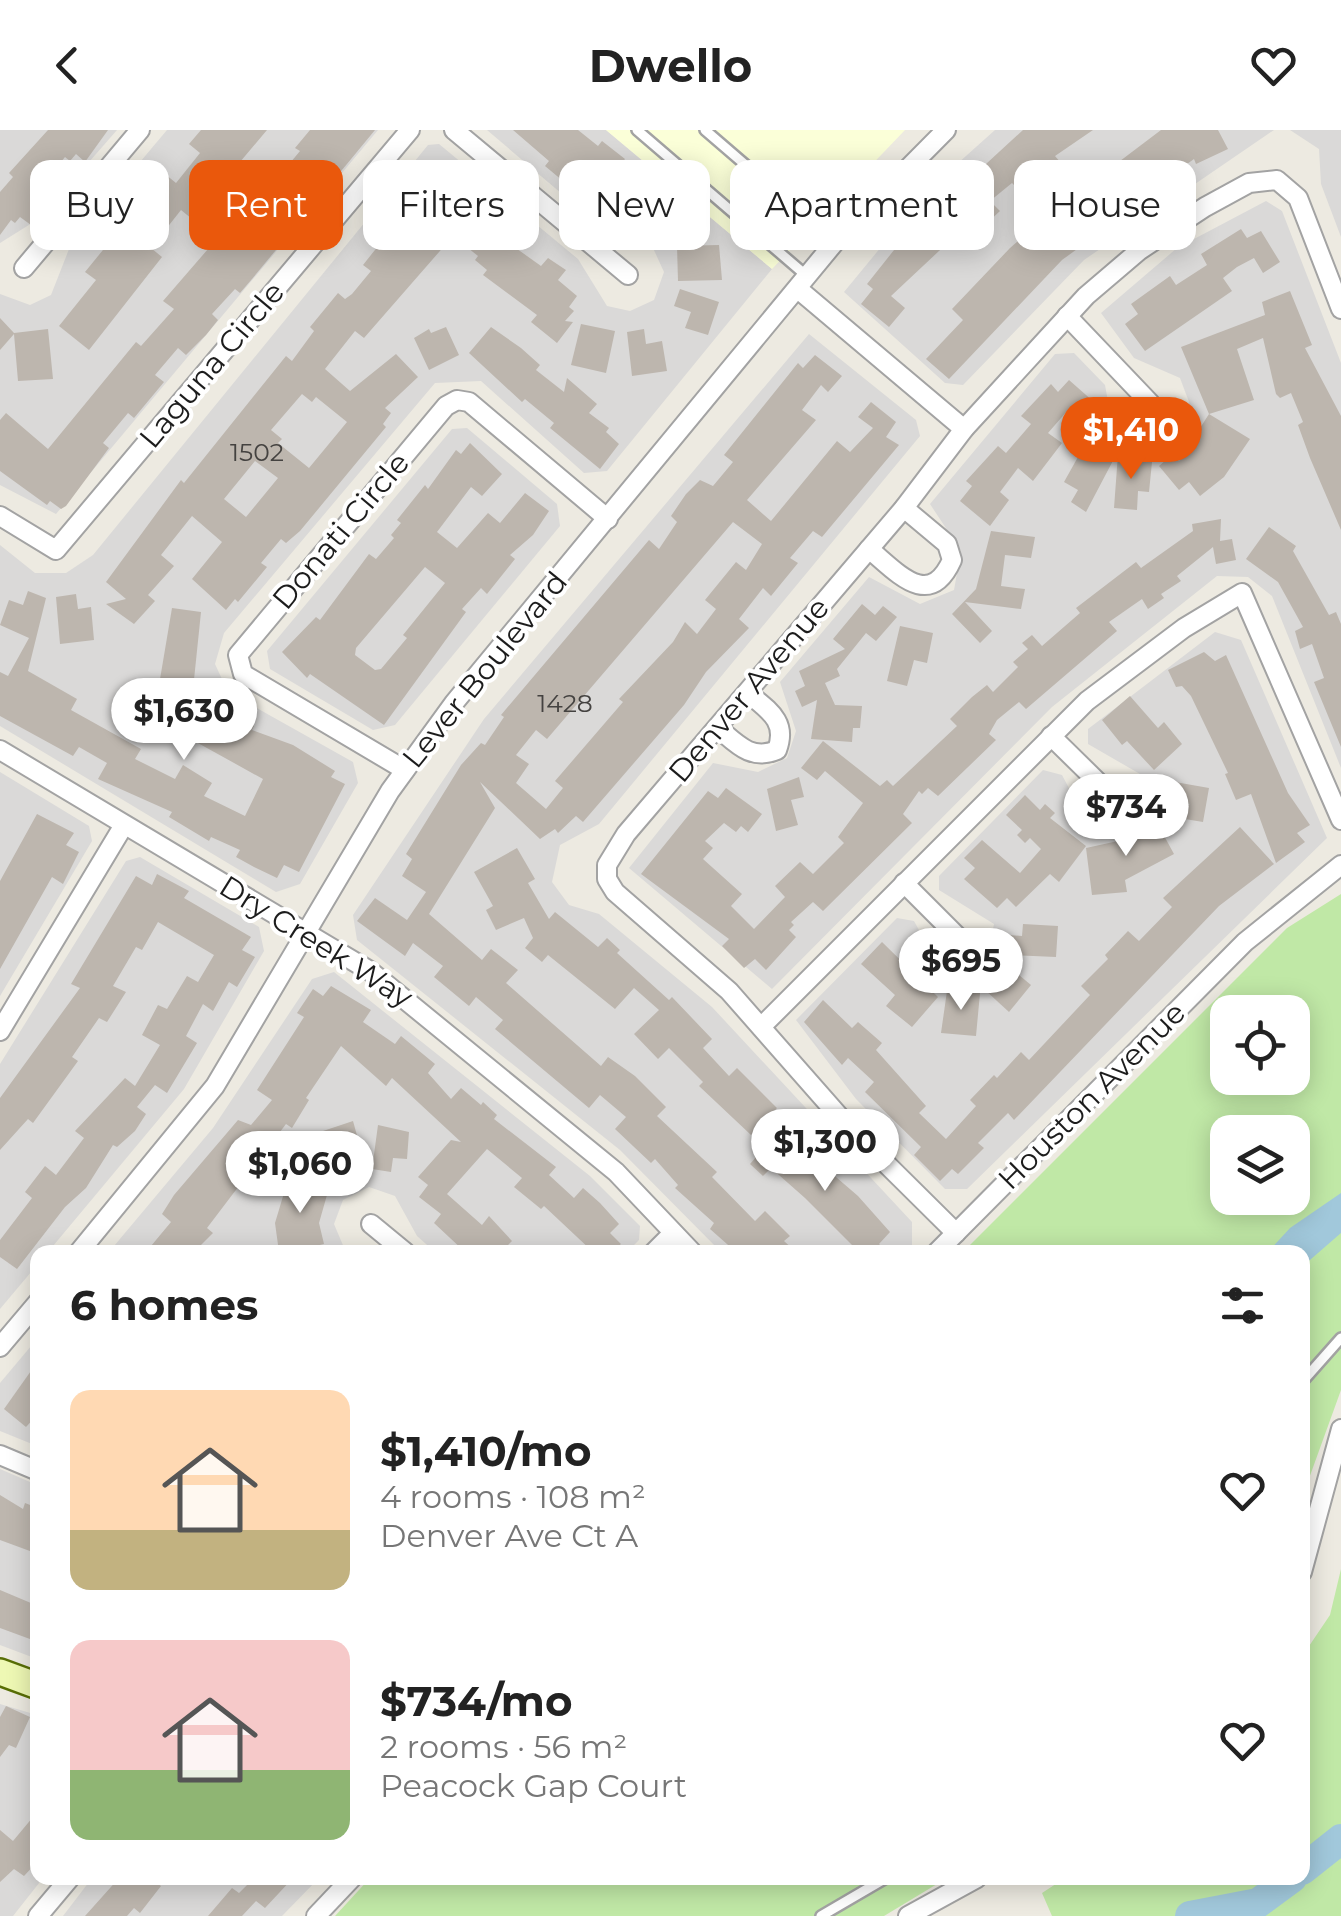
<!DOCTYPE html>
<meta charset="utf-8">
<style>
:root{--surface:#fff;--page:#f6f6f6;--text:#222;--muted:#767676;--accent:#ea580c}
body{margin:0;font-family:Montserrat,sans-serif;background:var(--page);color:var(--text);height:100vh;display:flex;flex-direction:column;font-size:38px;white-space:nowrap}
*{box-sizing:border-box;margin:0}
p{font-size:32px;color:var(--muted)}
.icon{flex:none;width:55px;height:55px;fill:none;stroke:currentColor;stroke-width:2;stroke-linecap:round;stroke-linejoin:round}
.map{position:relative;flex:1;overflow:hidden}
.drawer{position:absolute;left:30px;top:1115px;width:1280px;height:640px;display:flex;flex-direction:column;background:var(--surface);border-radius:20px;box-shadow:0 5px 25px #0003}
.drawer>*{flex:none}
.guide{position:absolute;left:30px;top:30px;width:1282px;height:90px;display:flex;gap:20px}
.fabs{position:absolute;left:1210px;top:865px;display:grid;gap:20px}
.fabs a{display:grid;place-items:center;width:100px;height:100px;border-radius:20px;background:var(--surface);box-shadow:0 5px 25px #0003;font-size:50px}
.price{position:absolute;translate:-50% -85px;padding:0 22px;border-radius:35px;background:#fff;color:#222;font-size:32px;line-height:65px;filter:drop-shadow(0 2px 5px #0008)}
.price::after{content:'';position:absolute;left:50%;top:60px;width:30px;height:22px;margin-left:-15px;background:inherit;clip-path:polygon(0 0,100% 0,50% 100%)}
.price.on{background:var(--accent);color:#fff}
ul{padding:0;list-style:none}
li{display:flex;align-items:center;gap:30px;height:250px;padding:0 40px}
li span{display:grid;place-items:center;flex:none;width:280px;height:200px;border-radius:20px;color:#555}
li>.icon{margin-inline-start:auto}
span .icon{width:120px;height:120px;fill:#fffc;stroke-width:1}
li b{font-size:42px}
h2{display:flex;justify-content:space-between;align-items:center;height:120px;padding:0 40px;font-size:42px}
.pill{padding:0 35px;border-radius:20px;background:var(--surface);box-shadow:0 5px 25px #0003;font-size:35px;line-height:90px}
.pill.on{background:var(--accent);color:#fff}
header{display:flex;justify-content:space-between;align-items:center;height:130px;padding:0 40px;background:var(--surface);font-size:45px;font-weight:700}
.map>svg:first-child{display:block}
.residential{fill:#dad9d8}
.education{fill:#fbffd8}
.grass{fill:#c0e8a6;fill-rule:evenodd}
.water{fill:#a1c8db}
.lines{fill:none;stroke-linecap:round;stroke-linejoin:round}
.river{stroke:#a1c8db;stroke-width:30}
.building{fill:#bdb6ae;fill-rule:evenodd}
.lane-casing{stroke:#a3a3a3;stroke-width:14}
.street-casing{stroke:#a3a3a3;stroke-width:22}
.secondary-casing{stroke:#596f06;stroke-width:30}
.lane{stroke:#fff;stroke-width:9}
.street{stroke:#fff;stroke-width:18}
.secondary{stroke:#eef8b4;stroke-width:25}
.labels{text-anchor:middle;stroke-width:8;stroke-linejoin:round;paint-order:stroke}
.number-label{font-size:25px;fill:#444240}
.street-label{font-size:30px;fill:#1c1c1c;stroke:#fff}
</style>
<header><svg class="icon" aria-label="back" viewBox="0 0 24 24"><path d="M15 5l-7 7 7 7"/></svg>Dwello<svg class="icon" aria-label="heart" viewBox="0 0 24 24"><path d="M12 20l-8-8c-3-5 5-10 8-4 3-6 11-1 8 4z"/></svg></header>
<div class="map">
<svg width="1341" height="1786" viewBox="0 0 1341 1786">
<rect width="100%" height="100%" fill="#edeae1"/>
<g class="residential">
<path d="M0,0H117L40,88L0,113Z"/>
<path d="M167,0H378L56,384L0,355V164L30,175L51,165L71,114Z"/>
<path d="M487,0H606L772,139L607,341L584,343L481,251L435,253L224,503L215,534L228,562L353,632L358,653L300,754L276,762L0,596V415L35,443H66L93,425L428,15L439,14L578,129L607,176L630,181L654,170L664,142L653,118L602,98Z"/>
<path d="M995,0H1274L1084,130L963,255L945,253L844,162L928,60Z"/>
<path d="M1290,0H1341V107L1321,54L1319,19Z"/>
<path d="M1266,71L1282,81L1341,233V638L1272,466L1248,447L1217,446L1052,577L772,859L629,738L713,633L758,642L787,628L796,601L780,552L869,447L920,474L954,460L961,421L930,374L1055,224L1074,223L1105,255L1111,288L1129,307L1159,310L1181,295L1189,272L1180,248L1134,228L1101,183L1177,118Z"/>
<path d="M809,204L916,290L920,306L599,694L560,715L552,752L569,775L599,784L712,877L912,1092V1115L904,1122H721L620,1020L357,810L353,785L484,589Z"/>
<path d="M467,298L557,374L560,396L395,595L373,600L270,539L267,521L452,299Z"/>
<path d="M1215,502L1241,510L1327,708L967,1059H945L856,969L796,890L897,788L914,791L941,840L986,834L994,794L939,760V746L1043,640L1062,645L1087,692L1131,689L1144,667L1140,644L1088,614V599Z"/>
<path d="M0,642L89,696L92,711L0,866Z"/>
<path d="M140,727L259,797L264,821L184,959L48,1122H38L37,1135L0,1179V934L126,731Z"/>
<path d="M334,842L590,1046L640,1096L639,1110L627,1122H435L417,1106L395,1066L369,1057L343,1070L334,1094L345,1120L350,1122H109L213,998L312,849Z"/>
<path d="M37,1209V1316L0,1301V1253Z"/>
<path d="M0,1339L37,1355V1529L0,1515Z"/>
<path d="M0,1574L37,1585L38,1748H43L13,1786H0Z"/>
<path d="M92,1748H319L282,1786H63Z"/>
</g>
<path class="education" d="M606,0H905L772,139Z"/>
<g class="grass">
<path d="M1341,764V1260L1303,1365L1302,1122H963L1287,798ZM1228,882H1292V948H1228ZM1228,1002H1292V1068H1228Z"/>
<path d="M1341,1439V1786H1052L1042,1763L1065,1748H1302L1303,1525L1330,1485Z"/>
<path d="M370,1748H947L884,1786H335Z"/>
</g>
<path class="water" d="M1341,1063V1103L1303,1136L1302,1122H1268L1290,1098Z"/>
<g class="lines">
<g class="river">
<path d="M1302,1740L1341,1709"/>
<path d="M1190,1786L1258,1773L1292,1748"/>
</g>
</g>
<g class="building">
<path d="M48,0H108L85,32L76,24L70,31L65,27L46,50L60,62L31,95L20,87L15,93L11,90L0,105V62L13,47L9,43Z"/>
<path d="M201,0H267L192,89L181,80L151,118L162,127L89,220L59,196L96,150L85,142L165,44L176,53L200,23L189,14Z"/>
<path d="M310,0H375L252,149L240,163L235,159L212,184L218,190L206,205L186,225L178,218L155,245L164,252L134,288L128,283L103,313L109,318L66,376L61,379L50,371L47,375L0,341V290L6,283L48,319L136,212L141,216L174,179L163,171L266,52L271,56L300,21L295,18Z"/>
<path d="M513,0H578L598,16L602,11L625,29L618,38L690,89L670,114L631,88L624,96H617L545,36L549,31Z"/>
<path d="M1023,0H1093L1055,26L1061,33L1049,43L1045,38L1018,59L1012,53L990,71L1000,81L984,96L967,80L948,100L955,106L891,166L905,178L889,197L861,174L873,159L867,154L898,115Z"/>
<path d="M1161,0H1218L1228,19L1196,34L1194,29L1110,89L1113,93L1062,130L949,249L926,229L963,190L952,179L1010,118L1027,103L1036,112L1058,94L1050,84Z"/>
<path d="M451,51L522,105L513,116L541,136L548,128L566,140L558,150L577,166L569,177L574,181L565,191L573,192L557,213L531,192L537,185L483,145L487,140L475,130L478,126L453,106L364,208L355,201L325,239L350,261L396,224L418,247L385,278L391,283L383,294L386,297L300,401L286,413L281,409L261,433L267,437L238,472L235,469L226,480L192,449L222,412L192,386L161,425L174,436L148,465L155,471L134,494L106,474L126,469L106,452L181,350L184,353L286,226L292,231L314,201L310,197L338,163L345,169L352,164L371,141L363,135L390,101L401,110L423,84L411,74L427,54L439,64ZM302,264L312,272L316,267L347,292L309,338L278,313L282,309L271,300ZM255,331L278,348L246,387L224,369Z"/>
<path d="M1241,99L1247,108L1261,101L1280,132L1263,143L1254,128L1237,137L1223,148L1232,161L1145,221L1125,194L1138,184L1131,174L1170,146L1176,155L1207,135L1201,124Z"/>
<path d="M719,115L722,150L678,151L677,116Z"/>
<path d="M680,159L719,172L708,205L685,198L691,182L674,176Z"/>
<path d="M1290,161L1312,215L1305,218L1341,286V400L1310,328L1298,295L1303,292L1291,263L1280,268L1276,264L1263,208L1237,219L1254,270L1209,284L1250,309L1224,347L1200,366L1189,352L1179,360L1159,336L1173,324L1179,331L1209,284L1181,217L1265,185L1262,172Z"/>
<path d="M0,188L14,203L48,199L53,249L18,251L14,204L0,220Z"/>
<path d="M581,194L615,201L606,243L571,235Z"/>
<path d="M446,197L459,225L429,240L414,208L429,199L431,203Z"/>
<path d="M491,197L521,218L540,235L536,240L564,262L567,248L597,274L589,283L609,298L606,302L619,314L600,339L550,298L554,293L525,269L522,272L469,223Z"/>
<path d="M644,199L646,214L662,211L667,241L632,246L627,202Z"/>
<path d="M815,225L842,246L828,262L821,255L802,280L816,290L747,370L771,391L837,311L850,322L873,298L858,287L871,272L896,292L886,307L899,315L822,407L813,401L790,428L798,433L771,466L763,458L739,489L749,498L706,542L684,575L583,692L576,686L558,703L555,699L540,709L480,652L495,678L429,784L482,830L491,819L518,840L506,853L601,936L608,927L635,946L666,977L657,986L717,1042L712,1047L755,1091L765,1081L790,1106L784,1111L796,1122H736L710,1099L714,1093L675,1058L678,1055L655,1029L651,1033L615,999L626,987L600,965L589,978L495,899L503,890L476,867L469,876L434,847L443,836L413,813L405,826L357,791L375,768L407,790L426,762L402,746L412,729L406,724L461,635L481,613L485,615L504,587L501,585L649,410L659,419L677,392L671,386L686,364L700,350L713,356L733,332L724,325L798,233L803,238ZM733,392L762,414L746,440L736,432L705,470L716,479L697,504L685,492L673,512L619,569L623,572L555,651L563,658L546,679L516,653L529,634L516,625L536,600L547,609Z"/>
<path d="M1069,250L1094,272L1080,290L1068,280L1048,303L1062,313L1033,351L1018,338L1000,362L1009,370L990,396L960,371L972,356L966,351L998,316L1006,323L1031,294L1021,286L1051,254L1058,262Z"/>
<path d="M470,313L502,344L482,366L471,357L437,402L457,418L488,383L500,393L525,363L549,381L533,405L510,425L515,429L487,464L481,458L462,479L466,482L384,595L310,544L307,548L282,522L316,487L320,490L369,424L376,429L394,408L391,405L401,393L397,390L425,355L428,359L456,320L461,324ZM425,437L445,453L403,505L407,508L381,539L375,540L355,525L356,518Z"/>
<path d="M1102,315L1117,323L1086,382L1071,372L1078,360L1064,352L1083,318L1097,326Z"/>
<path d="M1118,324L1131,331L1152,332L1149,362L1138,361L1137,380L1114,378Z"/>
<path d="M1221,389L1220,411L1232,409L1236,430L1216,434L1213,417L1177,446L1181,451L1161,464L1164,468L1148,479L1142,469L1109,492L1117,501L1026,579L1019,572L997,590L989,604L996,610L938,666L928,658L922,664L919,661L903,684L912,693L823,781L813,772L791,792L794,795L789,800L796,807L766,840L755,829L744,838L722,816L729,809L641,744L708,661L718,668L726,658L762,684L748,702L741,696L736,702L724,693L705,711L713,718L703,729L742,764L731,776L754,799L785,767L775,756L800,732L813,744L844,713L838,707L863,673L825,641L817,650L801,638L823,611L880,656L887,650L893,656L957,596L950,589L972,567L987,555L993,562L1018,537L1013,532L1028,519L1022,513L1032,505L1042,516L1080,483L1076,478L1136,432L1141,438L1193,401L1192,394Z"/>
<path d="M1269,397L1296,416L1293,421L1329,485L1336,482L1341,494V617L1314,552L1324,548L1312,514L1300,519L1295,501L1303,497L1278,452L1246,429Z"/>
<path d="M991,401L1035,407L1031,428L1005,425L1001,456L1025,459L1021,479L965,472L992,501L980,513L952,484L976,459Z"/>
<path d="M28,461L46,468L28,541L77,569L71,580L141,619L135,629L175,649L183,635L212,653L204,666L245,686L263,649L178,602L199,567L254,596L252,600L293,615L335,641L331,647L345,654L299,742L284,735L277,748L254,737L236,727L240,720L211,707L209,711L169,687L172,682L98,649L107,633L79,617L73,626L0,586V542L8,546L29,508L0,495L9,470L23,475Z"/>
<path d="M76,464L78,479L91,477L94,510L60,514L56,467Z"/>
<path d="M862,474L875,485L883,476L897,487L876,511L866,503L837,539L840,546L825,553L835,575L862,576L860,598H853L852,612L811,609L817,570L802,577L795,561L805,556L799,541L845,519L833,509Z"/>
<path d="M172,478L201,482L192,569L158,561Z"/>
<path d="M900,496L933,503L927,533L914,530L907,556L887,551Z"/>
<path d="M1204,522L1215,531L1226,525L1288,663L1310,695L1297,703L1305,712L1276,733L1251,664L1236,670L1225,644L1228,643L1191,566L1182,556L1176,557L1168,540Z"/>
<path d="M1130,566L1158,598L1164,592L1182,614L1154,640L1127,611L1122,615L1102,590Z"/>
<path d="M799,647L804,667L791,670L798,695L776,701L767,659Z"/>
<path d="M1158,649L1209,658L1203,692L1167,686L1190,674L1154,669Z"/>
<path d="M1025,665L1040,680L1045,674L1055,683L1050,688L1086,716L1059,752L1050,744L1016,777L1007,768L997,778L964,749L975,738L964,728L982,710L1020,743L1041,719L1030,708L1025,713L1017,705L1022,700L1006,685Z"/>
<path d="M37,684L74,703L66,715L79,722L63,754L52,747L0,839V751Z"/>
<path d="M1156,691L1174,724L1125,750L1127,762L1092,765L1086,718L1118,711Z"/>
<path d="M1240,697L1274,734L1219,776L1014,990L1008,983L978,1013L984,1018L958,1044L952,1039L940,1051L914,1025L921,1017L865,962L874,952L848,928L842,935L804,892L823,870L852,898L858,892L882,913L876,920L926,976L919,983L946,1009L976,976L970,970L994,945L997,948L1021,922L1029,930L1090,865L1081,856L1108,829L1105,825L1128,801L1139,811L1172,777L1163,768Z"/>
<path d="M517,718L535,749L528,753L549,789L555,782L598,817L607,808L620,820L617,823L669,870L672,867L712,909L703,918L729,946L737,938L777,978L751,1005L699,956L703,952L669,918L658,929L634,904L659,880L634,858L615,879L548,825L542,832L525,818L533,808L524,788L496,800L486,780L493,776L474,742Z"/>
<path d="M157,744L189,761L184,768L251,807L242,820L255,827L237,857L229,852L213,881L203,874L186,906L197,913L167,963L155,955L137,977L146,984L135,1001L117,1017L113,1015L86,1058L65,1077L17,1139L0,1127V1110L32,1068L25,1062L45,1036L56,1045L84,1008L75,1001L125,948L135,956L160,915L142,905L158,875L167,879L187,846L198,852L214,825L158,792L142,820L136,817L113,856L126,862L107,892L99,888L72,927L78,931L33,993L28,989L0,1020V968L80,858L71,854L136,746L152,755Z"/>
<path d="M1023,794L1058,796L1056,827L1009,825V805L1022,806Z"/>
<path d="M882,812L938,867L912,897L886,876L895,865L861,834Z"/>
<path d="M1006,834L1031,855L1009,882L985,860Z"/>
<path d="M331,856L371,880L363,892L395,914L401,906L435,934L428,943L451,969L461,958L481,975L483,972L497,985L494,989L556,1037L549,1045L574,1068L583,1058L600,1073L619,1094L610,1103L621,1114L611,1122H593L544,1076L541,1079L514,1057L522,1048L487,1019L447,1064L482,1095L489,1086L512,1111L501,1122H465L434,1093L441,1084L419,1067L428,1055L418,1047L451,1010L461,1012L392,948L386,956L341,916L306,968L309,970L292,998L286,994L207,1098L213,1103L194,1122H146L171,1092L162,1084L174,1065L238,990L251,995L272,970L257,960L304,887L297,883L313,859L323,866Z"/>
<path d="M947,861L980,863L976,906L941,903Z"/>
<path d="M353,991L366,1038L346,1045L341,1028L329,1032L320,1002Z"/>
<path d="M378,995L409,1002L407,1029L393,1028L391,1042L372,1039Z"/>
<path d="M795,1005L811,1019L808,1023L858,1066L890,1102L879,1114L888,1122H844L852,1115L805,1068L771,1038L763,1046L750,1034L771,1010L783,1019Z"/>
<path d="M290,1043L316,1049L313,1060L327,1065L319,1093L324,1114L307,1118L308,1122H279L275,1093Z"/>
<path d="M38,1231V1284L26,1297L4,1279Z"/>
<path d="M0,1365L23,1379L25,1373L38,1378V1424L0,1410Z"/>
<path d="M0,1460L38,1476V1512L0,1498Z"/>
<path d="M6,1576L30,1587L16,1618L9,1615L0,1627V1587Z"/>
<path d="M38,1681V1731L24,1746L14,1739L0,1752V1700L13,1711Z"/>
<path d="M119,1748H150L161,1756L140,1783L134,1778L127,1786H85Z"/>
<path d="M254,1748H293L265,1778L256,1771L242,1786H208L232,1758L239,1763Z"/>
</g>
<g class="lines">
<g class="lane-casing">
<g id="lane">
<path d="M637,0L808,147"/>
<path d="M705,0L835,112"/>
<path d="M1302,1252L1341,1208"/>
<path d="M821,1786L886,1748"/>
</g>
</g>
<g class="street-casing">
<g id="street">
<path d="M454,0L628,145"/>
<path d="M24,138L140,0"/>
<path d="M798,159L964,299"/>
<path d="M1067,186L1150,273"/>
<path d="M0,386L56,420L410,0"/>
<path d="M869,419C897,442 929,481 952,430L947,414L904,378"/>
<path d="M718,598C737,614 751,631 777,620C788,591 768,580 748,563"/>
<path d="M1051,606L1107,661"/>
<path d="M0,620L370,841L616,1042L692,1122"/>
<path d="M405,640L243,544L238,525L446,276L457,270L469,272L608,389"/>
<path d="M904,753L959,808"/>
<path d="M761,897L1087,571L1184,498L1242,463L1341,690"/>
<path d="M0,901L124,695"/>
<path d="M371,1094L405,1122"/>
<path d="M956,1103L846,994L729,861L615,762L607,749V735L626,704L904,378L964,299L1086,166L1140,120L1205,77L1249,53L1277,50L1298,68L1341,179"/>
<path d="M79,1122L215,956L390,661L454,573L835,112L946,0"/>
<path d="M654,1122L673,1103"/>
<path d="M937,1122L1245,812L1341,735"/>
<path d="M0,1217L38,1172"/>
<path d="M0,1325L38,1341"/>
<path d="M1302,1442L1341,1299"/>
<path d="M38,1786L70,1748"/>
<path d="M316,1786L352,1748"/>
<path d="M908,1786L977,1748"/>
</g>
</g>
<g class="secondary-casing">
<path id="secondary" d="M0,1542L38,1556"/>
</g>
<use href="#lane" class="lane"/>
<use href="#street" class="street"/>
<use href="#secondary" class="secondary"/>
</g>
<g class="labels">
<g class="number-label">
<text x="257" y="331">1502</text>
<text x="565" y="582">1428</text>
</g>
<g class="street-label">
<text transform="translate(212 235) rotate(-50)" y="10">Laguna Circle</text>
<text transform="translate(341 401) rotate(-50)" y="10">Donati Circle</text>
<text transform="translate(485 540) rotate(-51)" y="10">Lever Boulevard</text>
<text transform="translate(749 560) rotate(-50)" y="10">Denver Avenue</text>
<text transform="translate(316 812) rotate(32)" y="10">Dry Creek Way</text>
<text transform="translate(1092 966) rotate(-45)" y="10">Houston Avenue</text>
</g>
</g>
</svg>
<div class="fabs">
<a><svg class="icon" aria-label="locate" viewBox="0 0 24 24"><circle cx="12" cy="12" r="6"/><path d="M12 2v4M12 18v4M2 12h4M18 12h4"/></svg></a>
<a><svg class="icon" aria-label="layers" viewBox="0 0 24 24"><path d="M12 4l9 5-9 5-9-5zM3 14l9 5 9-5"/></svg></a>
</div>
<b class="price on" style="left:1131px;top:352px">$1,410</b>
<b class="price" style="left:184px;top:633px">$1,630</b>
<b class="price" style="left:1126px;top:729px">$734</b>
<b class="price" style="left:961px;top:883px">$695</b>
<b class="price" style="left:825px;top:1064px">$1,300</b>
<b class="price" style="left:300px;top:1086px">$1,060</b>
<div class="guide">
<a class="pill">Buy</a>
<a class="pill on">Rent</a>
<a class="pill">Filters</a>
<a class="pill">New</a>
<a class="pill">Apartment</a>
<a class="pill">House</a>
</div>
<section class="drawer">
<h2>6 homes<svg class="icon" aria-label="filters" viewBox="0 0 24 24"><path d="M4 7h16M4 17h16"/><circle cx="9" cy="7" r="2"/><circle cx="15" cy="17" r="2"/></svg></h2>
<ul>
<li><span style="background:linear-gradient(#ffd9b3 70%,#c2b280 0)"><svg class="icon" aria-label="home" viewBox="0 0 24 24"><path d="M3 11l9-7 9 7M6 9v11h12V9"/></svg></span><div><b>$1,410/mo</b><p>4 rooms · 108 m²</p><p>Denver Ave Ct A</p></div><svg class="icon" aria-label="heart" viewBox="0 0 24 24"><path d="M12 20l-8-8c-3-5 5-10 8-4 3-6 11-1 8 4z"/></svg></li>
<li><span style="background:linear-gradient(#f6c9c9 65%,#8fb573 0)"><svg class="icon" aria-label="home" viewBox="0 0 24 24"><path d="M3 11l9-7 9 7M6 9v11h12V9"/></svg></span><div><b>$734/mo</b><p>2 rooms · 56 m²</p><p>Peacock Gap Court</p></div><svg class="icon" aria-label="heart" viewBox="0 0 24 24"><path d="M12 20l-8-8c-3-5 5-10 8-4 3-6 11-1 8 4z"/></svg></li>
</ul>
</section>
</div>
